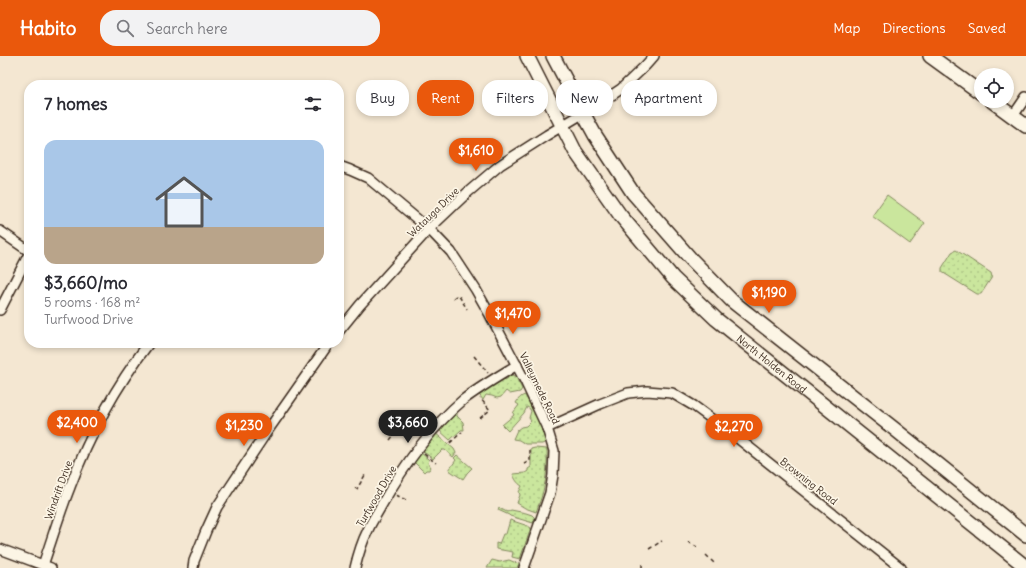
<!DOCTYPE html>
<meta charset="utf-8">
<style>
:root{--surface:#fff;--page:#f2f2f3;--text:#2b2b33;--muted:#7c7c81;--line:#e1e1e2;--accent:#ea580c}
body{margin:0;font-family:Delius,sans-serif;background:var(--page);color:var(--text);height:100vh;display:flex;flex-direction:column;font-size:15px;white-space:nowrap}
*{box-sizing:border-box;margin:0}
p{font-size:13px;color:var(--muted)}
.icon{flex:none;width:22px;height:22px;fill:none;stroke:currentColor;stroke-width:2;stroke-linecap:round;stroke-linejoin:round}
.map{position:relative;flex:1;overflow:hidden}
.panel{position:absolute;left:24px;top:24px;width:320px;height:268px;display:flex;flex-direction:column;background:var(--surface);border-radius:16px;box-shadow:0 2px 6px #0003}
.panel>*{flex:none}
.guide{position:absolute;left:356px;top:24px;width:380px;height:36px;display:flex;gap:8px}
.controls{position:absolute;left:974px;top:12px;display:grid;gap:8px}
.controls a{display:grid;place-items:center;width:40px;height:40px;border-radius:50%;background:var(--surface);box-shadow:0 2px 6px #0003;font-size:20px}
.price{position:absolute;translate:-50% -34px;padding:0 9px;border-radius:14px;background:var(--accent);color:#fff;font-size:13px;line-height:26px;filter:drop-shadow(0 1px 2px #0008)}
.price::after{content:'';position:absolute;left:50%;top:24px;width:12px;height:9px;margin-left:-6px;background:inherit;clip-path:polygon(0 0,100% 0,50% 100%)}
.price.selected{background:#222;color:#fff}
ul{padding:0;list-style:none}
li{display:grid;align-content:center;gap:8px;height:212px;padding:0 20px}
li+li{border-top:1px solid var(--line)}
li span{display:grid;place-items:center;height:124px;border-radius:12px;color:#555}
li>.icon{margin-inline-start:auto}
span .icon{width:72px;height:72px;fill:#fffc;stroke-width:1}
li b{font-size:17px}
h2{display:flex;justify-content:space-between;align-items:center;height:48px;padding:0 20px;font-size:17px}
.tag{padding:0 14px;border-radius:16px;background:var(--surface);box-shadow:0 2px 6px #0003;font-size:14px;line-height:36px}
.tag.selected{background:var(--accent);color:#fff}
header{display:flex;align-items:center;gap:24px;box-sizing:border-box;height:56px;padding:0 20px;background:var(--accent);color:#fff}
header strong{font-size:19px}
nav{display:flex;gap:22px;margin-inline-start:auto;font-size:14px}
.search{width:280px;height:36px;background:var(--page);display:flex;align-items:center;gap:10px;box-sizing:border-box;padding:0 14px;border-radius:16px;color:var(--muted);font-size:15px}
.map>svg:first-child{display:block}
.grass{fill:url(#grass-dots);stroke:#82885e}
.pitch{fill:#cae69d;stroke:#82885e}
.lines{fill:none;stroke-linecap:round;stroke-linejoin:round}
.street-casing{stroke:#3b2a1e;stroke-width:12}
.secondary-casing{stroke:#3b2a1e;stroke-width:16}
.path{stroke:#3b2a1e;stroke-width:1.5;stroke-dasharray:4 3;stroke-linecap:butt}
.street{stroke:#fcf5e5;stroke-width:9}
.secondary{stroke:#fcf5e5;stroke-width:13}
.labels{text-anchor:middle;stroke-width:3.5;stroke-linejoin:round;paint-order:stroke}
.street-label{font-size:10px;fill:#3b2a1e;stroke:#fcf5e5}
</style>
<header>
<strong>Habito</strong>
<div class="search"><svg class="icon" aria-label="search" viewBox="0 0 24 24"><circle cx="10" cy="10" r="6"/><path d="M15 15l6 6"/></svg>Search here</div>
<nav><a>Map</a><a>Directions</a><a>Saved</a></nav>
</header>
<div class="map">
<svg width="1026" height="512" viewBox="0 0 1026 512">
<defs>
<pattern id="grass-dots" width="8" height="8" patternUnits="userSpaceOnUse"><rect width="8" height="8" fill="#cae69d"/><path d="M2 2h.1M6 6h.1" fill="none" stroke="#aec587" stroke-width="1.8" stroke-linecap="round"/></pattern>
</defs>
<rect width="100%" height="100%" fill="#f4e7d2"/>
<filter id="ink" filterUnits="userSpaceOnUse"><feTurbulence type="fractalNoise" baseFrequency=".025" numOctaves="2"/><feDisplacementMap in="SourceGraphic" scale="8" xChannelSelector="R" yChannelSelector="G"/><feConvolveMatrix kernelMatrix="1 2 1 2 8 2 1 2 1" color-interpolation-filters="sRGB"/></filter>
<g filter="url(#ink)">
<g class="grass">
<path d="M956,194L991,217L992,221L981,238H977L942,216V212L952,196Z"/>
<path d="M510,318L516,321L522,333L520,336L510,338L506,335L501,341L497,342L492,340L486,339L483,344L478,337L503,322L505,324L508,322L507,320Z"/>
<path d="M525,339L540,367L546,386L542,388H525L519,384L513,383L517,374L521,371L526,370L531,365L529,362L531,355L529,352L527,351L524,357L508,375L502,369L514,359L513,357L519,349L516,347C518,343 521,340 525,339Z"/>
<path d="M457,353V360L463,366L464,374H461L450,384L439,374Z"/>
<path d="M434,376L454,393L456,397L453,401L445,394H442L433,403L421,394Z"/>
<path d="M535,392L547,393C548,416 545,434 536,456L525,452L517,447L520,439L519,436L522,430C517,427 515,423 513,418L525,417L528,415V413L531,411V393Z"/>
<path d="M419,395L427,402L429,404L428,407L431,411L429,414H426L424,416L413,405Z"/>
<path d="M457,399L472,412L467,417L463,423L458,420L449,414L456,404L454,402Z"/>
<path d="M499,452L507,456L511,454L526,457L532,459L535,462L533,467L510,460L509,459L498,454Z"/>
<path d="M510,464L528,470L531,472L520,503L512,501L513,496L496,493V487L499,488L503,478H506Z"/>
<path d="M492,504L500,506L509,504L519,508L517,512H487Z"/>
</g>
<path class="pitch" d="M887,139L925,167L910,188L872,160Z"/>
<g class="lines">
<g class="street-casing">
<g id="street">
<path d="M1013,60L1026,41"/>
<path d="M339,110L350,114L368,122L429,173L451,196L476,234L489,257L526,327L547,372L554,395L553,419L550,437L524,512"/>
<path d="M0,175L29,195"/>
<path d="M0,254L29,198"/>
<path d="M339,275L360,249L429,173L467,137L500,109L547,79L597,49L621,33L645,10L654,0"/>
<path d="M547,372L600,348L628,337L647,335L672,337L694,350L740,384L901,512"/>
<path d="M0,493L51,512"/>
<path d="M43,509C52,483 60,456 70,431C89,380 116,330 149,287"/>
<path d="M193,512L194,505L206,475L217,451L266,377L329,287"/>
<path d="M355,512C358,499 362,486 368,474C371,466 377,458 381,450C403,411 429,373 463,344C480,331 499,320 517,309"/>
</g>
</g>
<g class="secondary-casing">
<g id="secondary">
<path id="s1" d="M527,0L575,95L620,159L673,222L716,263L1026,511"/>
<path d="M553,0L583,57L595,79L633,137L690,202L732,245L897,375L1026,479"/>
<path d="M930,0L981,37"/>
<path d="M992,45L1026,70"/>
</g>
</g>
<g class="path">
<path d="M453,242L456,240H459L467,253"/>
<path d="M474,300L488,317"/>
<path d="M480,362L490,354L480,342"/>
<path d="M390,384L398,374V371"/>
<path d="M450,387L462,376"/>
<path d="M424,398L436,407"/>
<path d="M524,408L530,405V391"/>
<path d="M355,432L357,433L365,419"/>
<path d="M396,439L408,445"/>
<path d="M688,486L697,491"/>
<path d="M649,493L662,485"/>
<path d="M706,499L715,508H716"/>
<path d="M642,512V508"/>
</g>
<use href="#street" class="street"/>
<use href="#secondary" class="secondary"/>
</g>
</g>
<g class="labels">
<g class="street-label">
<text transform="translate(433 156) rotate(-44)" y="4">Watauga Drive</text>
<text dy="4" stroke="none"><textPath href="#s1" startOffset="398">North Holden Road</textPath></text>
<text transform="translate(540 332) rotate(64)" y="4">Valleymede Road</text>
<text transform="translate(809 425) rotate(38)" y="4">Browning Road</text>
<text transform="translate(58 434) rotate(-70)" y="4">Windrift Drive</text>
<text transform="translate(376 440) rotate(-60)" y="4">Turfwood Drive</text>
</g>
</g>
</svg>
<div class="controls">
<a><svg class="icon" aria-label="locate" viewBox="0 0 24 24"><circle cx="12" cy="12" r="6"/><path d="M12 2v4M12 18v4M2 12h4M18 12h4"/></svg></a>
</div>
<b class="price" style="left:476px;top:116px">$1,610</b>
<b class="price" style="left:769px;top:258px">$1,190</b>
<b class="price" style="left:513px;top:279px">$1,470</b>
<b class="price" style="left:77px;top:388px">$2,400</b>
<b class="price selected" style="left:408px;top:388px">$3,660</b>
<b class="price" style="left:244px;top:391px">$1,230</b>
<b class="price" style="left:734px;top:392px">$2,270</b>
<div class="guide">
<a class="tag">Buy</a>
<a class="tag selected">Rent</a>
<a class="tag">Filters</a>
<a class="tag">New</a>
<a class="tag">Apartment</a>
</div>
<section class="panel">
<h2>7 homes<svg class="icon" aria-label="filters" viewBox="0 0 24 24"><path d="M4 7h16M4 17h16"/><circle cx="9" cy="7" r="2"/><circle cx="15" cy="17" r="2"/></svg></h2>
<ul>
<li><span style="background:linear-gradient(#a9c7e8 70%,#b9a48a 0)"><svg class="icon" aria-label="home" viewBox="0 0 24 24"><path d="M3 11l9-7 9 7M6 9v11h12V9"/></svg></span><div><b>$3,660/mo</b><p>5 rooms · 168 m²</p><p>Turfwood Drive</p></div></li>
</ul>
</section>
</div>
